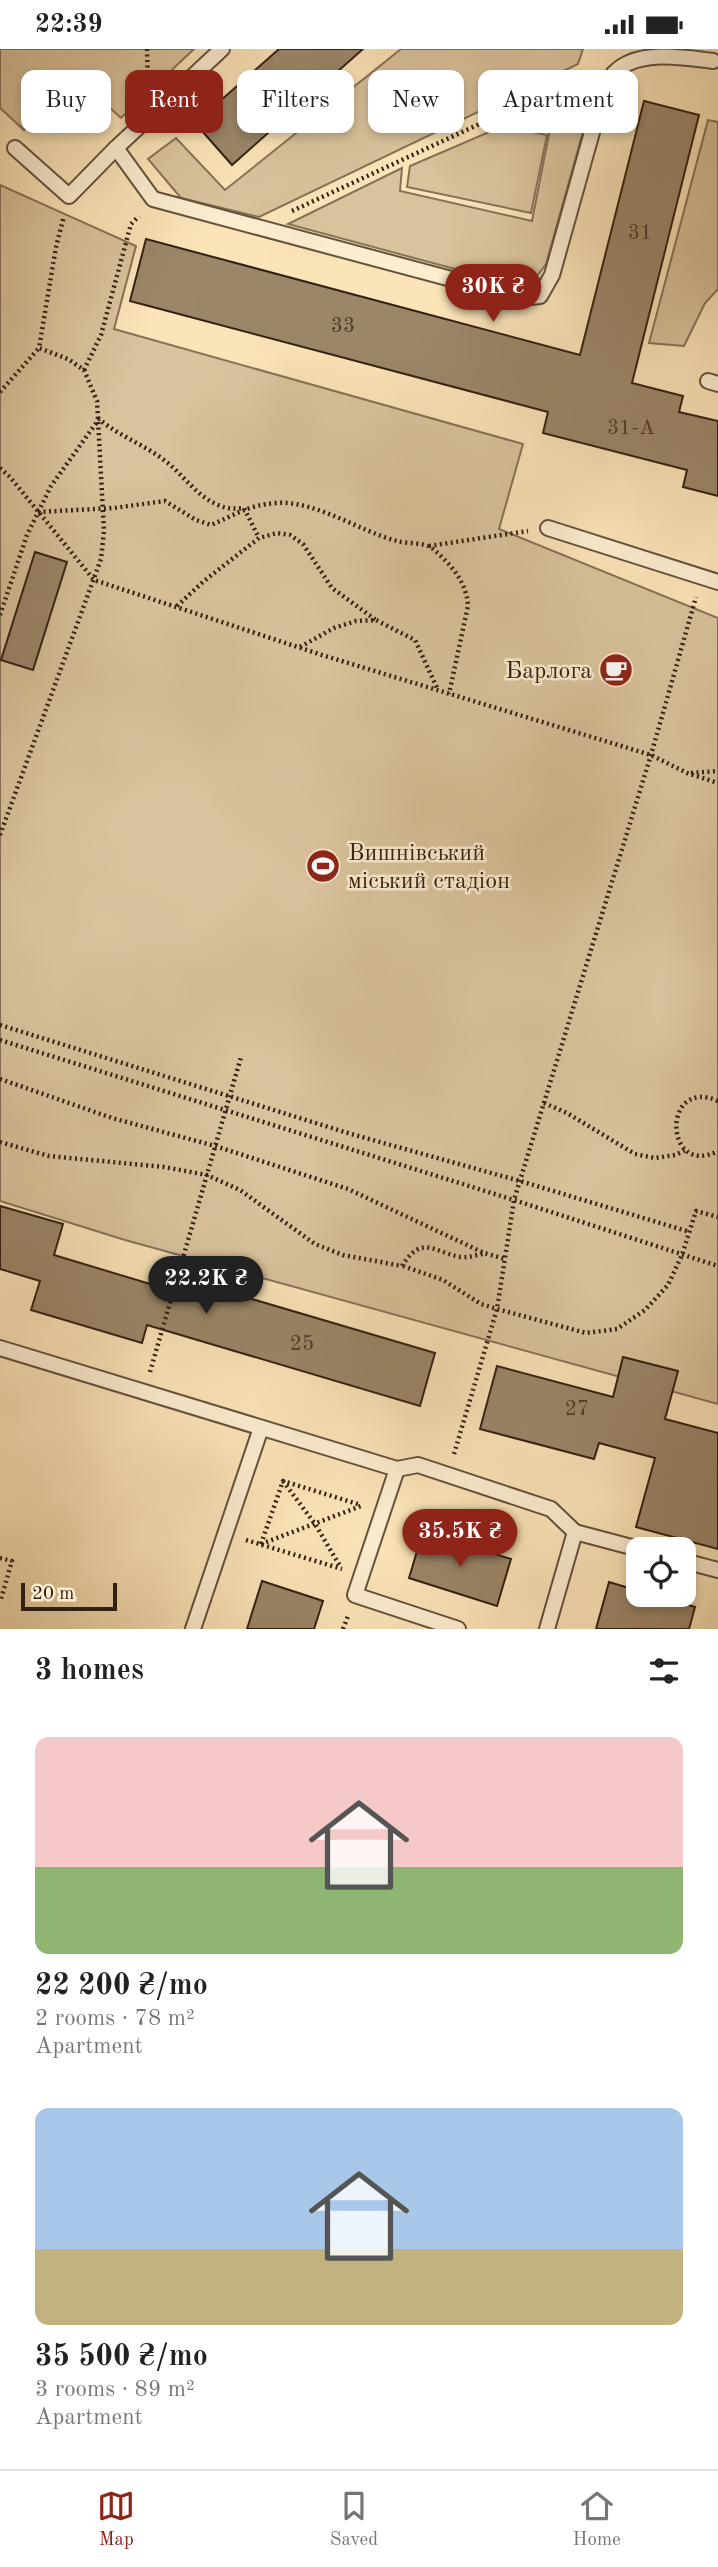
<!DOCTYPE html>
<meta charset="utf-8">
<style>
:root{--surface:#fff;--page:#f6f6f6;--text:#222;--muted:#767676;--line:#e0e0e0;--accent:#8f2418}
body{margin:0;font-family:"Old Standard TT",serif;background:var(--page);color:var(--text);height:100vh;display:flex;flex-direction:column;font-size:26px;white-space:nowrap}
*{box-sizing:border-box;margin:0}
p{font-size:23px;color:var(--muted)}
.icon{flex:none;width:38px;height:38px;fill:none;stroke:currentColor;stroke-width:2;stroke-linecap:round;stroke-linejoin:round}
.map{position:relative;height:1580px;overflow:hidden}
.drawer{display:flex;flex-direction:column;background:var(--surface);flex:1}
.drawer>*{flex:none}
.banner{position:absolute;left:21px;top:21px;width:677px;height:63px;display:flex;gap:14px}
.fabs{position:absolute;left:626px;top:1488px;display:grid;gap:14px}
.fabs a{display:grid;place-items:center;width:70px;height:70px;border-radius:14px;background:var(--surface);box-shadow:0 4px 10px #0003;font-size:35px}
.scale{position:absolute;left:21px;bottom:18px;width:96px;box-sizing:border-box;padding-left:7px;border:4px solid #322113;border-top:0;font-size:19px;line-height:24px;white-space:nowrap;color:#322113;-webkit-text-stroke:5px #fcedd1;paint-order:stroke}
.price{position:absolute;translate:-50% -60px;padding:0 16px;border-radius:24px;background:var(--accent);color:#fff;font-size:23px;line-height:46px;filter:drop-shadow(0 2px 4px #0008)}
.price::after{content:'';position:absolute;left:50%;top:42px;width:21px;height:16px;margin-left:-10px;background:inherit;clip-path:polygon(0 0,100% 0,50% 100%)}
.price.active{background:#222;color:#fff}
ul{padding:0;list-style:none}
li{display:grid;align-content:center;gap:14px;height:371px;padding:0 35px}
li span{display:grid;place-items:center;height:217px;border-radius:14px;color:#555}
li>.icon{margin-inline-start:auto}
span .icon{width:126px;height:126px;fill:#fffc;stroke-width:1}
li b{font-size:30px}
h2{display:flex;justify-content:space-between;align-items:center;height:84px;padding:0 35px;font-size:30px}
.tag{padding:0 24px;border-radius:14px;background:var(--surface);box-shadow:0 4px 10px #0003;font-size:24px;line-height:63px}
.tag.active{background:var(--accent);color:#fff}
.status{display:flex;justify-content:space-between;align-items:center;height:49px;padding:0 35px;background:var(--surface);direction:ltr}
.status svg{height:19px;fill:currentColor}
.menu{display:flex;justify-content:space-around;align-items:center;height:98px;border-top:2px solid var(--line);background:var(--surface);font-size:19px;color:var(--muted)}
.menu a{display:grid;justify-items:center;gap:4px}
.menu .active{color:var(--accent)}
.map>svg:first-child{display:block}
.green{fill:#d9c39c;stroke:#867258;stroke-width:2}
.building{fill:#9b8669;stroke:#322113;stroke-width:2}
.lines{fill:none;stroke-linecap:round;stroke-linejoin:round}
.service-casing{stroke:#64523c;stroke-width:18}
.path{stroke:#322113;stroke-width:4.5;stroke-dasharray:2 3.5;stroke-linecap:butt}
.service{stroke:#fcedd1;stroke-width:14}
.labels{text-anchor:middle;stroke-width:5;stroke-linejoin:round;paint-order:stroke}
.number-label{font-size:21px;fill:#4c3a28}
.poi-label{font-size:24px;fill:#322113;stroke:#fcedd1;text-anchor:end}
</style>
<div class="status"><b>22:39</b><svg viewBox="0 0 49 12"><path d="M0 12V9h3v3zM5 12V6h3v6zM10 12V3h3v9zM15 12V0h3v12zM26 1h20v11H26zM47 4h2v5h-2z"/></svg></div>
<div class="map">
<svg width="718" height="1580" viewBox="0 0 718 1580">
<rect width="100%" height="100%" fill="#fbe4b8"/>
<filter id="stains"><feTurbulence type="fractalNoise" baseFrequency=".00286" numOctaves="4"/><feColorMatrix values="0 0 0 0 .2 0 0 0 0 .09 0 0 0 0 .02 0 0 0 .5 -.17"/></filter>
<radialGradient id="worn" r=".72"><stop offset=".6" stop-color="#630" stop-opacity="0"/><stop offset="1" stop-color="#630" stop-opacity=".3"/></radialGradient>
<g class="green">
<path d="M0,0H194L121,69L72,24L24,81L0,59Z"/>
<path d="M401,0H583L578,15L259,168L181,149L148,110L176,89L225,141Z"/>
<path d="M575,44L593,47L546,215C538,227 532,234 518,237L288,175L402,119L400,142L532,172L550,80L514,71Z"/>
<path d="M708,71L718,73V240L705,254L684,297L649,294Z"/>
<path d="M503,77L547,86L531,164L407,138L410,117Z"/>
<path d="M0,136L136,197L114,280L523,395L499,480L718,569V1355L125,1191L0,1152Z"/>
</g>
<g class="building">
<path d="M279,0H363L232,116L195,74Z"/>
<path d="M644,52L699,66L632,334L683,347L679,363L718,372V447L683,438L687,421L543,384L548,363L130,252L146,190L580,306Z"/>
<path d="M35,503L67,513L33,621L1,611Z"/>
<path d="M0,1157L63,1175L54,1206L180,1244L184,1230L435,1304L420,1357L147,1276L142,1294L31,1261L40,1232L0,1220Z"/>
<path d="M623,1308L678,1322L665,1370L718,1384V1500L636,1478L655,1409L599,1394L594,1410L480,1380L497,1317L613,1348Z"/>
<path d="M423,1482L511,1510L497,1557L409,1529Z"/>
<path d="M262,1532L323,1552L314,1580H247Z"/>
<path d="M609,1533L639,1542V1545H652L695,1558L689,1580H596Z"/>
</g>
<g class="lines">
<g class="service-casing">
<g id="service">
<path d="M222,0L116,99L153,150L522,249L540,247L552,226L603,44C606,38 609,30 614,24C637,0 682,8 713,12"/>
<path d="M15,99L69,147L116,99"/>
<path d="M708,332L718,335"/>
<path d="M548,479L718,533"/>
<path d="M0,1299L397,1420L418,1416L551,1460L575,1483L639,1500"/>
<path d="M397,1420L355,1546L458,1580"/>
<path d="M684,1512L718,1521"/>
<path d="M193,1580L261,1379"/>
<path d="M547,1580L575,1483"/>
</g>
</g>
<g class="path">
<path d="M147,0L148,38"/>
<path d="M292,162L585,26"/>
<path d="M84,321L101,286L131,175L139,167"/>
<path d="M0,343L39,299"/>
<path d="M0,419L10,428L94,531L322,606L651,706L687,724L718,734"/>
<path d="M38,463L114,459L165,452L196,471L211,476C235,466 248,456 276,454C315,451 359,482 397,492C408,495 425,493 433,500C451,515 467,534 468,557L449,645"/>
<path d="M429,497L528,482"/>
<path d="M177,557L204,532L259,489L277,484L290,486L303,495L332,539L376,571"/>
<path d="M0,566L27,486L51,437L99,370C119,387 143,395 164,411C183,425 195,446 218,456C227,460 235,460 244,459L259,489"/>
<path d="M300,598L334,579L356,572L376,571L415,591L438,641"/>
<path d="M691,724L718,722"/>
<path d="M0,786L101,510L104,482L97,352L84,321L68,310L39,299L56,198L64,167"/>
<path d="M0,976L351,1085L520,1132L690,1183"/>
<path d="M0,991L514,1151L718,1217"/>
<path d="M0,1030L112,1069L215,1097L348,1140L484,1204L505,1210"/>
<path d="M718,1052C661,1027 664,1130 718,1102"/>
<path d="M544,1054L567,1064L635,1105L655,1109L675,1106L686,1101"/>
<path d="M0,1093L49,1107L164,1118L207,1126L240,1141L315,1195L343,1206L402,1217C422,1185 434,1203 460,1208C468,1209 475,1206 483,1205"/>
<path d="M403,1217L443,1231L481,1255L497,1260L586,1284L617,1280L645,1261L668,1236L682,1206L696,1162L718,1168"/>
<path d="M150,1323L241,1008"/>
<path d="M454,1405L497,1260L514,1151L651,706L696,548"/>
<path d="M283,1432L315,1475L340,1517"/>
<path d="M246,1491L342,1520"/>
<path d="M261,1495L361,1457"/>
<path d="M261,1495L283,1432L361,1456"/>
<path d="M0,1509L12,1512L0,1553"/>
<path d="M343,1580L348,1567"/>
</g>
<use href="#service" class="service"/>
</g>
<defs>
<g id="cafe-disc" transform="scale(1.75)"><circle r="9.5" fill="#8f2418" stroke="#fcedd1"/><path d="M-5.5-4.5H6V0H3Q3 3.5 0 3.5H-2.5Q-5.5 3.5-5.5 0ZM3-3.2v2h1.7v-2ZM-6 4.5H4V6H-6Z" fill="#fff"/></g>
<g id="stadium-disc" transform="scale(1.75)"><circle r="9.5" fill="#8f2418" stroke="#fcedd1"/><path d="M0-5a6.5 5 0 1 0 0 10a6.5 5 0 1 0 0-10ZM-3.5-1.8h7v3.6h-7Z" fill="#fff"/></g>
</defs>
<g fill-rule="evenodd">
<use href="#cafe-disc" x="616" y="621"/>
<use href="#stadium-disc" x="323" y="817"/>
</g>
<g class="labels">
<g class="number-label">
<text x="640" y="190">31</text>
<text x="343" y="283">33</text>
<text x="631" y="385">31-А</text>
<text x="302" y="1301">25</text>
<text x="577" y="1366">27</text>
</g>
<g class="poi-label">
<text x="592" y="629">Барлога</text>
<text x="348" y="811" text-anchor="start">Вишнівський<tspan x="348" dy="28">міський стадіон</tspan></text>
</g>
</g>
<rect width="100%" height="100%" filter="url(#stains)"/>
<rect width="100%" height="100%" fill="url(#worn)"/>
</svg>
<div class="fabs">
<a><svg class="icon" aria-label="locate" viewBox="0 0 24 24"><circle cx="12" cy="12" r="6"/><path d="M12 2v4M12 18v4M2 12h4M18 12h4"/></svg></a>
</div>
<div class="scale">20 m</div>
<b class="price" style="left:493px;top:275px">30K ₴</b>
<b class="price active" style="left:206px;top:1267px">22.2K ₴</b>
<b class="price" style="left:460px;top:1520px">35.5K ₴</b>
<div class="banner">
<a class="tag">Buy</a>
<a class="tag active">Rent</a>
<a class="tag">Filters</a>
<a class="tag">New</a>
<a class="tag">Apartment</a>
</div>
</div>
<section class="drawer">
<h2>3 homes<svg class="icon" aria-label="filters" viewBox="0 0 24 24"><path d="M4 7h16M4 17h16"/><circle cx="9" cy="7" r="2"/><circle cx="15" cy="17" r="2"/></svg></h2>
<ul>
<li><span style="background:linear-gradient(#f6c9c9 60%,#8fb573 0)"><svg class="icon" aria-label="home" viewBox="0 0 24 24"><path d="M3 11l9-7 9 7M6 9v11h12V9"/></svg></span><div><b>22 200 ₴/mo</b><p>2 rooms · 78 m²</p><p>Apartment</p></div></li>
<li><span style="background:linear-gradient(#a9c7e8 65%,#c2b280 0)"><svg class="icon" aria-label="home" viewBox="0 0 24 24"><path d="M3 11l9-7 9 7M6 9v11h12V9"/></svg></span><div><b>35 500 ₴/mo</b><p>3 rooms · 89 m²</p><p>Apartment</p></div></li>
</ul>
</section>
<nav class="menu">
<a class="active"><svg class="icon" aria-label="map" viewBox="0 0 24 24"><path d="M3 6l6-2 6 2 6-2v14l-6 2-6-2-6 2zM9 4v14M15 6v14"/></svg>Map</a>
<a><svg class="icon" aria-label="saved" viewBox="0 0 24 24"><path d="M7 4h10v16l-5-4-5 4z"/></svg>Saved</a>
<a><svg class="icon" aria-label="home" viewBox="0 0 24 24"><path d="M3 11l9-7 9 7M6 9v11h12V9"/></svg>Home</a>
</nav>
